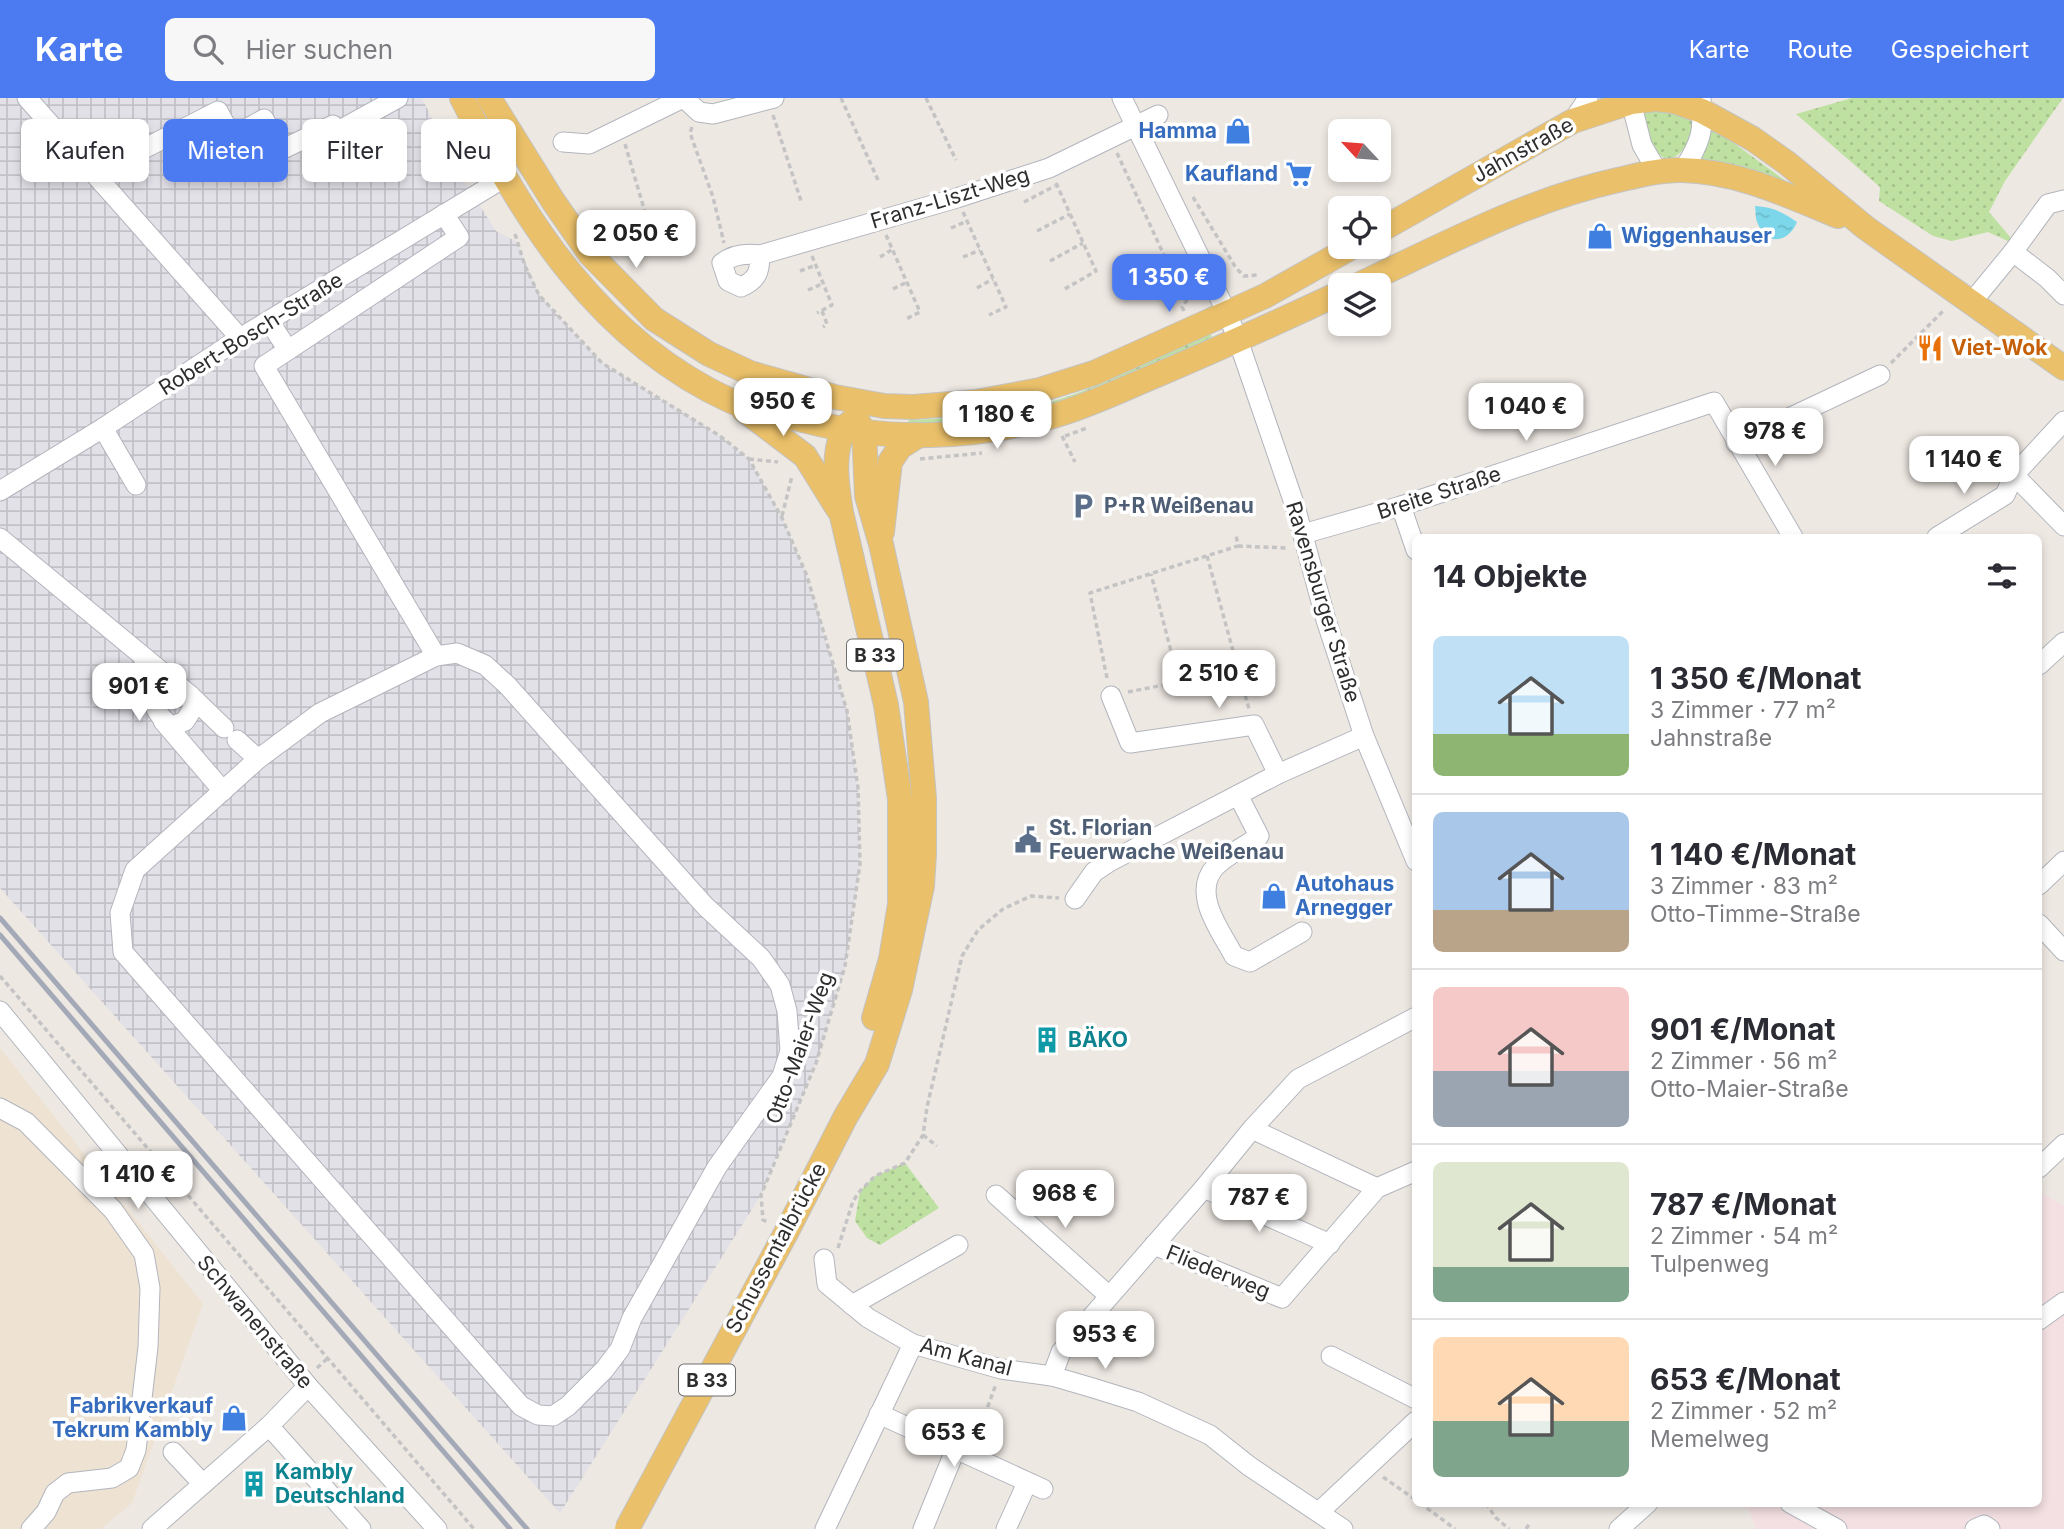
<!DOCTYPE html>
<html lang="de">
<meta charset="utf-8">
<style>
:root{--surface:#fff;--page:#f7f7f7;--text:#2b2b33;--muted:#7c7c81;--line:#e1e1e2;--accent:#4c7bf1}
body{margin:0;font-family:Inter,sans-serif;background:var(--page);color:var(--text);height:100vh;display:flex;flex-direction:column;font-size:26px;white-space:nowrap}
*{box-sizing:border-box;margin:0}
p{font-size:23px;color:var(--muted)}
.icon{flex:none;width:38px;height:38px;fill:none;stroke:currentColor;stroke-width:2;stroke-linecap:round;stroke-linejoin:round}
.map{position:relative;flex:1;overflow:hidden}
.details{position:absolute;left:1412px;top:436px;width:630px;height:973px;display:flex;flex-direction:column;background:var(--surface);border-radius:10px;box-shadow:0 4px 10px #0003}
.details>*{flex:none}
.hud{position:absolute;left:21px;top:21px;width:665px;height:63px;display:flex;gap:14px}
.needle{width:46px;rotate:296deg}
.tools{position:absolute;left:1328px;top:21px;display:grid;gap:14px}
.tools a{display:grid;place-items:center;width:63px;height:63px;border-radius:10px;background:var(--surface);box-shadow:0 4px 10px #0003;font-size:35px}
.price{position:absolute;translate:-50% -60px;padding:0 16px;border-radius:14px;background:#fff;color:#222;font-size:23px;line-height:46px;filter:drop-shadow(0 2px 4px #0008)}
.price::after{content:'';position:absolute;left:50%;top:42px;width:21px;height:16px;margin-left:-10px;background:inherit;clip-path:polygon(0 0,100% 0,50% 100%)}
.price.on{background:var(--accent);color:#fff}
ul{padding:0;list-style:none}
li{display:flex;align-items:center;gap:21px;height:175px;padding:0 21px}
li+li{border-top:2px solid var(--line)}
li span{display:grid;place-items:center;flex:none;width:196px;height:140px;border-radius:10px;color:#555}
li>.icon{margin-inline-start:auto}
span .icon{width:84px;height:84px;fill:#fffc;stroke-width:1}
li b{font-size:30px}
h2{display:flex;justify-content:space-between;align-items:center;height:84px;padding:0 21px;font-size:30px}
.chip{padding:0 24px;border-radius:10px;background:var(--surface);box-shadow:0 4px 10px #0003;font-size:24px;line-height:63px}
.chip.on{background:var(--accent);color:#fff}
header{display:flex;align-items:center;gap:42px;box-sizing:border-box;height:98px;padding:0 35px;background:var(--accent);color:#fff}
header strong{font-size:33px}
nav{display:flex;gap:38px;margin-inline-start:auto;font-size:24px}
.search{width:490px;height:63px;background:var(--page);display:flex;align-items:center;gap:18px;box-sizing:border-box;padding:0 24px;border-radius:10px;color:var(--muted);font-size:26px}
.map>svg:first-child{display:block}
.industrial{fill:url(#industrial-grid)}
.education{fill:#eee2d3}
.medical{fill:#f4e0e3}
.grass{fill:url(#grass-dots)}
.water{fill:url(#water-ripples)}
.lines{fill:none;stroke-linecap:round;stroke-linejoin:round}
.minor-casing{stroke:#b2b5bd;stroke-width:21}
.major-casing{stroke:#c4c4c4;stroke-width:26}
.path{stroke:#c4c4c4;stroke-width:3.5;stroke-dasharray:5 3.5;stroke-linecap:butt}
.minor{stroke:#fff;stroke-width:19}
.major{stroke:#eac06a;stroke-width:24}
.rail{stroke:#a4a9b7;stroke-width:5}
.major-bridge-casing{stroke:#c4c4c4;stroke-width:26;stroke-linecap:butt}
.major-bridge{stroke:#eac06a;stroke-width:24}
.labels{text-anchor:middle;stroke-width:7;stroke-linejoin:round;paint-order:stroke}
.shield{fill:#fff;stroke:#6d6d6d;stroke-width:2}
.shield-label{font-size:19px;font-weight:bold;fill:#2e2e2e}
.shop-label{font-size:21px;font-weight:bold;fill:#366cbe;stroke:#fff;text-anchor:end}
.street-label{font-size:21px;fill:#2e2e2e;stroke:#fff}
.food-label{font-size:21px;font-weight:bold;fill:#c56008;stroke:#fff;text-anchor:start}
.service-label{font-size:21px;font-weight:bold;fill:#4e5e75;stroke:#fff;text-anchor:start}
.culture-label{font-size:21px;font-weight:bold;fill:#0d838f;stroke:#fff;text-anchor:start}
</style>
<header>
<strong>Karte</strong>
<div class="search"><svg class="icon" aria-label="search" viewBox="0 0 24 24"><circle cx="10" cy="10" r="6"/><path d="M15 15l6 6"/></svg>Hier suchen</div>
<nav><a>Karte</a><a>Route</a><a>Gespeichert</a></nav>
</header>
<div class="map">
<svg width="2064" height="1431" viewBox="0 0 2064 1431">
<defs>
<pattern id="industrial-grid" width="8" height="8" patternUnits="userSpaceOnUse" patternTransform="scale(1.75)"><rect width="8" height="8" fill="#e2e1e8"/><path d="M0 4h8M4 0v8" fill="none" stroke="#c2c1c7"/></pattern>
<pattern id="grass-dots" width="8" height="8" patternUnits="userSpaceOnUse" patternTransform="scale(1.75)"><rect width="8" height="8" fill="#bee1a2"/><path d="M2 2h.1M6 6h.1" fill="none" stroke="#a4c18c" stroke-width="1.8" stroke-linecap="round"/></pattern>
<pattern id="water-ripples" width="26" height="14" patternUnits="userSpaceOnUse" patternTransform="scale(1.75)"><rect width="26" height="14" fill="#7bd7e9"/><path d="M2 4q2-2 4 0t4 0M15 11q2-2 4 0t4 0" fill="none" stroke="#6bb9c8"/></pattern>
</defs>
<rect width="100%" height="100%" fill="#eee8e2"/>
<path class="industrial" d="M0,0H422L457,72L496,133L517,144L539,197L602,265L720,338L749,361L782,420L807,478L847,613L858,690L860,766L845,868L816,965L761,1097L560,1415L0,790Z"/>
<path class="education" d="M0,950L203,1206L132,1405L101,1431H0Z"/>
<path class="medical" d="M2041,1094L2064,1108V1431H1756L1747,1405H2039V1096Z"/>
<g class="grass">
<path d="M1852,0H2063L2005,83L1989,114L2011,140L2008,143L1988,134L1952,143L1933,138L1879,103L1880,89L1796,16Z"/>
<path d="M1644,10L1680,13L1694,20C1689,42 1689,53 1667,63C1647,46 1643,37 1644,10Z"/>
<path d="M1709,27L1790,86L1695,64Z"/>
<path d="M1208,235L1212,238L1206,245L1077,301L984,325L906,329L909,322C952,321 994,317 1036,308C1096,293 1152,261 1208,235Z"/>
<path d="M905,1065L939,1110L880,1147L867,1140L855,1123L860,1093L875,1078Z"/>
</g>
<path class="water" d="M1755,108C1772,109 1783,114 1797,124C1789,144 1767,149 1758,126C1755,121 1756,114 1755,108Z"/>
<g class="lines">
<g class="minor-casing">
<g id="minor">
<path d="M27,0L240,240"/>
<path d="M684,0L699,14L713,16L774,0"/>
<path d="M1122,0L1227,215L1238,242L1295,408L1326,522L1364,638L1416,763"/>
<path d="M1630,0L1642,47L1657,73"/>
<path d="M1573,23L1588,0"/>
<path d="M563,44L589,46L683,0"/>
<path d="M1683,72C1701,44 1704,34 1701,1"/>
<path d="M103,86L112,67L218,13L232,39L264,21L281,52L333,27L338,33L398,0"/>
<path d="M2013,154L2048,106L2064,102"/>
<path d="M760,157C760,174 757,182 741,189L728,183L722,165C733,156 746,155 760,157L957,100L1049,70L1158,17"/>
<path d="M1971,205L2013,154L2047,180L2064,197"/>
<path d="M269,223L288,252"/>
<path d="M103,330L136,387"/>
<path d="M1736,345L1880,277"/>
<path d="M2014,377L2064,428"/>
<path d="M0,393L103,330L240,240L504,80"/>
<path d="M1401,408L1416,452"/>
<path d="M1303,436L1401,408L1714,304L1793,439"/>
<path d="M1937,439L2005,397L2014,377L2064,323"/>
<path d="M0,440L190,597L193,610L185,623L173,628C149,617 149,583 143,559"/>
<path d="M457,555L485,567L507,587L705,808L761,860L780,887L787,913L790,953L782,978L717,1069L632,1220L620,1251L604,1272L568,1308L553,1318L538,1317L521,1308L123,854L120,815L135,772L258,661L320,615L436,558Z"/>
<path d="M436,558L264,268L459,139L444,116"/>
<path d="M2039,567L2064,544"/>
<path d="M190,597L224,630"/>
<path d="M1111,598L1130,645L1254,627L1278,676"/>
<path d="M163,623L223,693"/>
<path d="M237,642L258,661"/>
<path d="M1238,697L1259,738C1246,748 1226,757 1215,769C1191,796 1221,833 1234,858L1250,864L1302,834"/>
<path d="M2039,787L2064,763"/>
<path d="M1075,801L1094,774L1109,764L1278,676L1364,638"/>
<path d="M2039,826L2064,853"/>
<path d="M0,913L308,1288L437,1431"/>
<path d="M0,1010L26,1024L113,1112L144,1156L150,1190L148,1249L136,1352L129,1370L112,1380L68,1385L55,1395L46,1414L31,1431"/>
<path d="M1252,1031L1377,1090"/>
<path d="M2039,1070L2064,1046"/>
<path d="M1204,1090L1330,1146"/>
<path d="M996,1097L1108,1197"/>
<path d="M1154,1147L1282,1200L1377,1090L1416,1073"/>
<path d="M824,1161L827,1186L868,1220L913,1246L1001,1271L1052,1278L1093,1290L1138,1304L1210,1337L1249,1368L1343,1431"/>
<path d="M852,1207L958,1147"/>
<path d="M2039,1222L2064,1204"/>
<path d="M1331,1258L1416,1301"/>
<path d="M1052,1278L1061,1254L1204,1090L1252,1031L1298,981L1416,919"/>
<path d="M879,1316L1043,1391"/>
<path d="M269,1328L361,1431"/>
<path d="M173,1354L203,1386"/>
<path d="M1790,1405L1837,1431"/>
<path d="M1319,1414L1416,1323"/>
<path d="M152,1431L269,1328L308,1288"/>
<path d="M825,1431L913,1246"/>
<path d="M923,1431L956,1350"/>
<path d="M1006,1431L1027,1385"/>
<path d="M1619,1431L1648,1405"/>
<path d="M1975,1431L1984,1427L1990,1431"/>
</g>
</g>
<g class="major-casing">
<g id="major">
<path d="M462,0C524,123 600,243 731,303C754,313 783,317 807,323C886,344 976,341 1053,318C1089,308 1123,291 1157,277C1218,251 1280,223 1340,195"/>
<path d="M489,0L553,103L590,156L654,221L709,256L750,275L835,299L884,308L913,309L976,304L1040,292L1094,275L1265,198L1352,149"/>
<path d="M1379,133L1573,23L1631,4L1656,1L1673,3L1702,13L1753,41L1787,65L1866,130L2064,270"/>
<path d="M1358,187C1442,148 1526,102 1618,82C1639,77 1659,72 1681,72C1737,73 1787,97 1838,118"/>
<path d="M744,312L805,358L838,411"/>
<path d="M855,321C851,324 845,328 843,333C832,358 837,389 841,414L886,607L900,701V806L891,861L874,920"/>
<path d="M882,434L890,364L900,349L919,337"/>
<path d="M787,1133L846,1018L877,966L900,892L922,788L924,756V700L916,604L881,446L867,398L864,334L857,322"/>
</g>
</g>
<g class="path">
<path d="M841,0L878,82"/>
<path d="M926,0L956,62"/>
<path d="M773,17L801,103"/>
<path d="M692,29L690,35L713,99L724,145"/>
<path d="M625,46L647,121"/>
<path d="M1117,55L1169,168L1182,162"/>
<path d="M1056,85L1096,173L1063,192"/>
<path d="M1193,99L1236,170L1244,178L1257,177"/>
<path d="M1024,104L1055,88"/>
<path d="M963,114L1006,209L989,217"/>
<path d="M951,130L967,123"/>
<path d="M1037,133L1070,116"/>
<path d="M515,136L525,168L539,197L602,265L720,338L749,361L782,420L807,478L847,613L858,690L860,766L845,868L816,965L761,1097L763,1122L768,1124"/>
<path d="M886,137L920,214L906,221"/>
<path d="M812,158L832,207L817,215"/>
<path d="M880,159L893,151"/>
<path d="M963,159L980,152"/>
<path d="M1050,163L1083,145"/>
<path d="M800,173L816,167"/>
<path d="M977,190L993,181"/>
<path d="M893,191L907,184"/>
<path d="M808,192L824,185"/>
<path d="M822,213L827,226L823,229"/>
<path d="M1184,213L1182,209L1190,198L1188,190L1195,187"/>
<path d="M1891,265L1945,211"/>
<path d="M1062,338L1075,364"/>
<path d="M1065,338L1087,330"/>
<path d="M749,361L778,364"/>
<path d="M920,361L982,355"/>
<path d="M782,418L792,378"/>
<path d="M1238,448L1288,450"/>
<path d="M1207,458L1249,611"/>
<path d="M1107,580L1090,495L1238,448L1236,437"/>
<path d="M1179,584L1238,572"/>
<path d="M1128,594L1179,584L1151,476"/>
<path d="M0,878L474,1431"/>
<path d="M923,1037L937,1048"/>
<path d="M838,1150L853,1103L860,1093L875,1078L905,1065L923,1037L927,1009L962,858L978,832L1003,811L1031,798L1059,800"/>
<path d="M317,1270L328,1260"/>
<path d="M976,1341L996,1286"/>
<path d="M1383,1379L1416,1402"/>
<path d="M1420,1405L1455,1431"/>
<path d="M1486,1405L1495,1419L1509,1431"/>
<path d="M1526,1431L1530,1425"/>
</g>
<use href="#minor" class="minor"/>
<use href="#major" class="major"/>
<g class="rail">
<path d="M0,820L527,1431"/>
<path d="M0,837L510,1431"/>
</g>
<g class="major-bridge-casing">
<path id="major-bridge" d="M627,1431L787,1133"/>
</g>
<use href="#major-bridge" class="major-bridge"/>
</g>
<defs>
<g id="shop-bare" transform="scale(2.1)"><path d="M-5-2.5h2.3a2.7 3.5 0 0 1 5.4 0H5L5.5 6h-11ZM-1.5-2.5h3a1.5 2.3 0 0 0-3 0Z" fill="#3f7fe0" stroke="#fff" stroke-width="2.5" paint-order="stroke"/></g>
<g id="supermarket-bare" transform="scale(2.1)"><path d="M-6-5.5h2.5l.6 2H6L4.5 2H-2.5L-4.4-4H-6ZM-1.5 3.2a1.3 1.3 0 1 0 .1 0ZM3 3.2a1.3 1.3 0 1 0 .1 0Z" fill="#3f7fe0" stroke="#fff" stroke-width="2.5" paint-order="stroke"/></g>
<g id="restaurant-bare" transform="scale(2.1)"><path d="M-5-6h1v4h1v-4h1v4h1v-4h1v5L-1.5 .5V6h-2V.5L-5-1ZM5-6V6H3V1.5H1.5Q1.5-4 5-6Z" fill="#e8710a" stroke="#fff" stroke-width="2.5" paint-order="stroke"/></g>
<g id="parking-bare" transform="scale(2.1)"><path d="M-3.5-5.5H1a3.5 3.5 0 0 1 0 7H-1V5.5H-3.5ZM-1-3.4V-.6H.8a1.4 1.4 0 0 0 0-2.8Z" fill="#5c6f8a" stroke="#fff" stroke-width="2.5" paint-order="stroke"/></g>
<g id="civic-bare" transform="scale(2.1)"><path d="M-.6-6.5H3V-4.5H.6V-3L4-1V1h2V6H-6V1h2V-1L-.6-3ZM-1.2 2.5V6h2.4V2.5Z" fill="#5c6f8a" stroke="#fff" stroke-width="2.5" paint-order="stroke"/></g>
<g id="building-bare" transform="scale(2.1)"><path d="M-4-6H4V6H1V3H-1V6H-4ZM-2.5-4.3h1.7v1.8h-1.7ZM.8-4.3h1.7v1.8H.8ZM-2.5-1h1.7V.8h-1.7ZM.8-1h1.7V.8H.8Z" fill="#0f9aa8" stroke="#fff" stroke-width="2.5" paint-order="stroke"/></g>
</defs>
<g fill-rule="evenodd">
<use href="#shop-bare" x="1238" y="33"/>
<use href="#supermarket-bare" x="1299" y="76"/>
<use href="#shop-bare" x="1600" y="138"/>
<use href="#restaurant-bare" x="1930" y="250"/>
<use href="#parking-bare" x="1083" y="408"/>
<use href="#civic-bare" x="1028" y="742"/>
<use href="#shop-bare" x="1274" y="798"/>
<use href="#building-bare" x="1047" y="942"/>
<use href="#shop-bare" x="234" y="1320"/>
<use href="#building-bare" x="254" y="1386"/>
</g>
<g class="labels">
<g class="shield">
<rect x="847" y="541.5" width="56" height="31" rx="5"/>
<rect x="679" y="1266.5" width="56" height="31" rx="5"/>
</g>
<g class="shield-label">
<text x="875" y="564">B 33</text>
<text x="707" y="1289">B 33</text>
</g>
<g class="shop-label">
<text x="1217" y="40">Hamma</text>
<text x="1278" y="83">Kaufland</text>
<text x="1621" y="145" text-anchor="start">Wiggenhauser</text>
<text x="1295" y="793" text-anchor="start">Autohaus<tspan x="1295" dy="24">Arnegger</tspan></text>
<text x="213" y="1315">Fabrikverkauf<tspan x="213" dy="24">Tekrum Kambly</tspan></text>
</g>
<g class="street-label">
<text transform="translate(1523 52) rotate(-29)" y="7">Jahnstraße</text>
<text transform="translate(950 100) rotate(-17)" y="7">Franz-Liszt-Weg</text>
<text transform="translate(251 236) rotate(-32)" y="7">Robert-Bosch-Straße</text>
<text transform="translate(1439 395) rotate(-18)" y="7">Breite Straße</text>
<text transform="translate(1323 504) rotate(73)" y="7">Ravensburger Straße</text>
<text transform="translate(800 950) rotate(-70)" y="7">Otto-Maier-Weg</text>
<text transform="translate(776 1150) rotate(-62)" y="7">Schussentalbrücke</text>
<text transform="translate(1218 1174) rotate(22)" y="7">Fliederweg</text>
<text transform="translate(255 1224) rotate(50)" y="7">Schwanenstraße</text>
<text transform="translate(966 1259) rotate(15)" y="7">Am Kanal</text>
</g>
<g class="food-label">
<text x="1951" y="257">Viet-Wok</text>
</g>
<g class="service-label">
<text x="1104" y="415">P+R Weißenau</text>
<text x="1049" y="737">St. Florian<tspan x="1049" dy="24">Feuerwache Weißenau</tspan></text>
</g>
<g class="culture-label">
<text x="1068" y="949">BÄKO</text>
<text x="275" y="1381">Kambly<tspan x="275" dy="24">Deutschland</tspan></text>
</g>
</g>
</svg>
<div class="tools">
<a><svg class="needle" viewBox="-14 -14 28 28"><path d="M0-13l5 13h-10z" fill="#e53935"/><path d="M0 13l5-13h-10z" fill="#7c7c81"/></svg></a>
<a><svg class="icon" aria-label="locate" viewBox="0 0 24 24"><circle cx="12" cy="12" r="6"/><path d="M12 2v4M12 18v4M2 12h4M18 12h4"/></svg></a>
<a><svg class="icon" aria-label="layers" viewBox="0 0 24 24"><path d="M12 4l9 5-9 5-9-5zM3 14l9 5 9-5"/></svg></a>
</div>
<b class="price" style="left:636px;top:172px">2 050 €</b>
<b class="price on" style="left:1169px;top:216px">1 350 €</b>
<b class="price" style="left:783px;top:340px">950 €</b>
<b class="price" style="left:1526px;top:345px">1 040 €</b>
<b class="price" style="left:997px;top:353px">1 180 €</b>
<b class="price" style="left:1775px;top:370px">978 €</b>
<b class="price" style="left:1964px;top:398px">1 140 €</b>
<b class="price" style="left:1219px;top:612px">2 510 €</b>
<b class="price" style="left:139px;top:625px">901 €</b>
<b class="price" style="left:138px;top:1113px">1 410 €</b>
<b class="price" style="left:1065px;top:1132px">968 €</b>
<b class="price" style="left:1259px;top:1136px">787 €</b>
<b class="price" style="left:1105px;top:1273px">953 €</b>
<b class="price" style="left:954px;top:1371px">653 €</b>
<div class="hud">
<a class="chip">Kaufen</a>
<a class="chip on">Mieten</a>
<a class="chip">Filter</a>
<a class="chip">Neu</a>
</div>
<section class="details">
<h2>14 Objekte<svg class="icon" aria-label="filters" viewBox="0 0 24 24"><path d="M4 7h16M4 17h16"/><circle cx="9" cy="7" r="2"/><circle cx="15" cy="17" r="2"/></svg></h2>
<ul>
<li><span style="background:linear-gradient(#bfe0f5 70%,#8fb573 0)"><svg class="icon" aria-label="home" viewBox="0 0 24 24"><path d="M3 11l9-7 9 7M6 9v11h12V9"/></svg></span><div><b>1 350 €/Monat</b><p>3 Zimmer · 77 m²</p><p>Jahnstraße</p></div></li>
<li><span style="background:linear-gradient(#a9c7e8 70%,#b9a48a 0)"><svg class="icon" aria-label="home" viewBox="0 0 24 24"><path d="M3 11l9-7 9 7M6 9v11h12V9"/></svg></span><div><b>1 140 €/Monat</b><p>3 Zimmer · 83 m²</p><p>Otto-Timme-Straße</p></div></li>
<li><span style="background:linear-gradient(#f6c9c9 60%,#9aa5b1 0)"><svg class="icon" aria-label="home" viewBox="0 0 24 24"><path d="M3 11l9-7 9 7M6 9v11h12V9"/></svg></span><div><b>901 €/Monat</b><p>2 Zimmer · 56 m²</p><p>Otto-Maier-Straße</p></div></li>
<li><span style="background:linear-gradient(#dfe7d0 75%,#7fa58c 0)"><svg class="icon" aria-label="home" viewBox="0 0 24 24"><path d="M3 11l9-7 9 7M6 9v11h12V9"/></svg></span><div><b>787 €/Monat</b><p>2 Zimmer · 54 m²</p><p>Tulpenweg</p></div></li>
<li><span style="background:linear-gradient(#ffd9b3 60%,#7fa58c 0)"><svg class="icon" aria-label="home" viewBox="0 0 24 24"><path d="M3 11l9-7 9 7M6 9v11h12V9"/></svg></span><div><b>653 €/Monat</b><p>2 Zimmer · 52 m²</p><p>Memelweg</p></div></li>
</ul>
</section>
</div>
